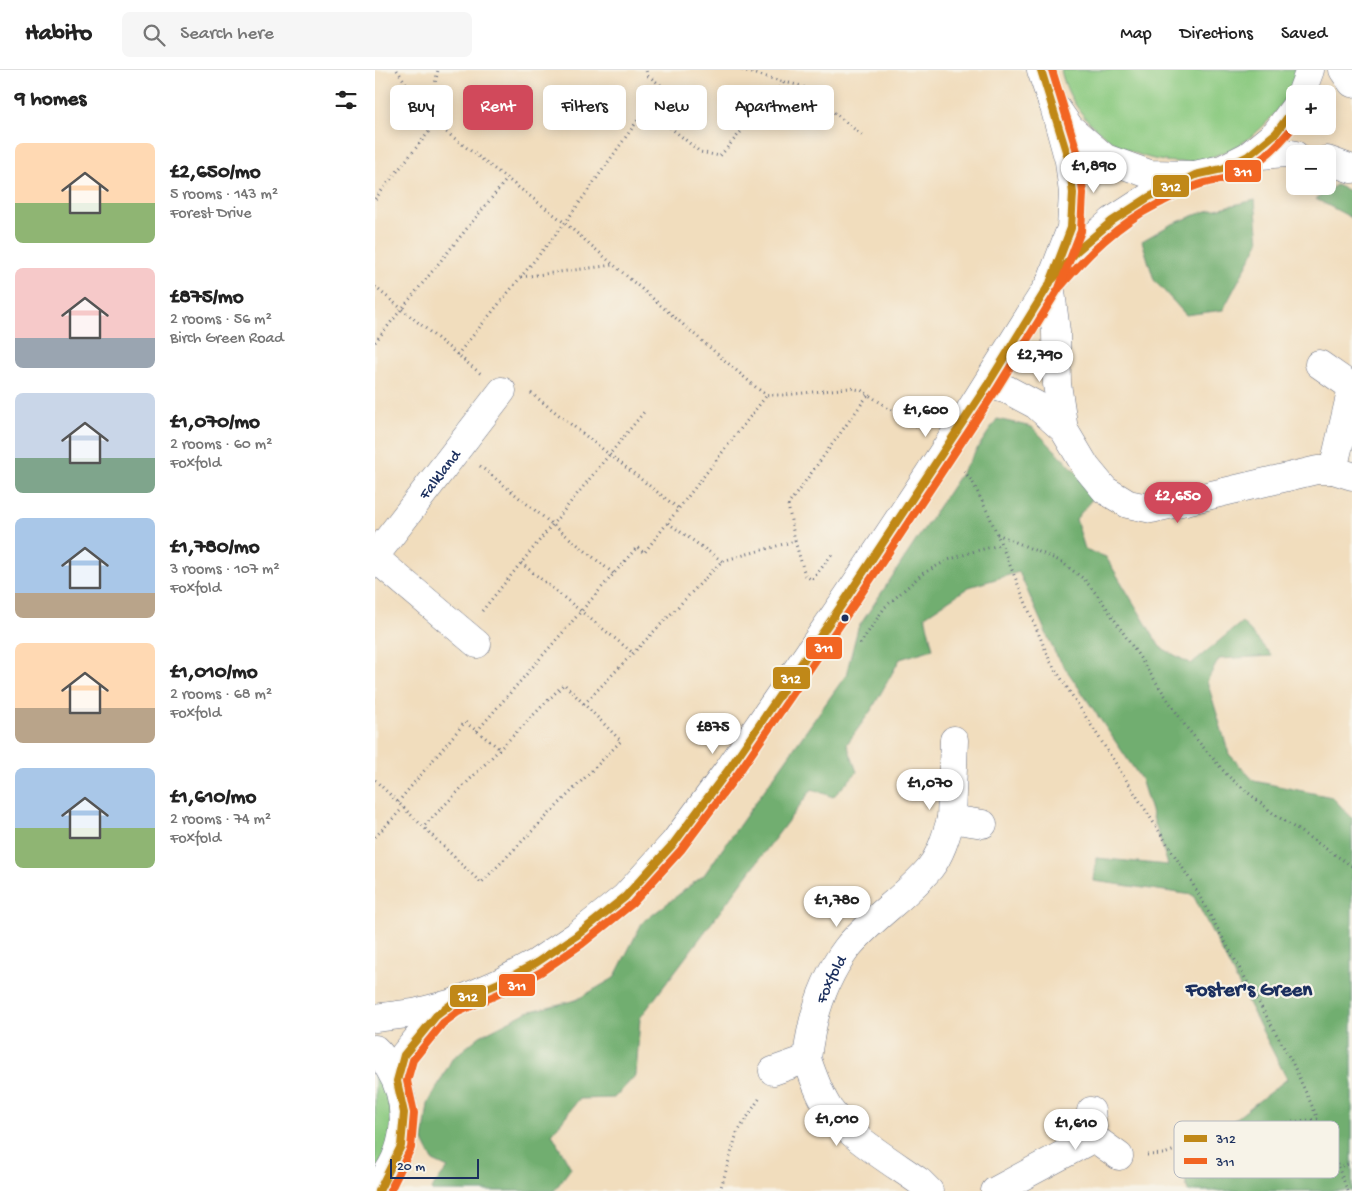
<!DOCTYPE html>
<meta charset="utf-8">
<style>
:root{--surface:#fff;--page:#f6f6f6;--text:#222;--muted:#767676;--line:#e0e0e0;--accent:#d1495b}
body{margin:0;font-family:"Gochi Hand",sans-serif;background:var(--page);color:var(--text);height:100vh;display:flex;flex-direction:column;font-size:19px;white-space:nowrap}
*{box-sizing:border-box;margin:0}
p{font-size:16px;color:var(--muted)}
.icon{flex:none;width:28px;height:28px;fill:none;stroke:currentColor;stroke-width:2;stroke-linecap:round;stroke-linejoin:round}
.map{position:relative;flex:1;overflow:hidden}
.side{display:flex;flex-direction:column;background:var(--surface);width:375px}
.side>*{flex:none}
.banner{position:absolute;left:15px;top:15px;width:475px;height:45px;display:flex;gap:10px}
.controls{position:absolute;left:911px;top:15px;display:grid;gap:10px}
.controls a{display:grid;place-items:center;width:50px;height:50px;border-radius:8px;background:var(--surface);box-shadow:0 2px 12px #0003;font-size:25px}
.scale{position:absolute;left:15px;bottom:12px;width:89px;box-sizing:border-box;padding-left:5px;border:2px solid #1b2f5e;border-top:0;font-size:14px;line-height:18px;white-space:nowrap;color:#1b2f5e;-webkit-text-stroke:4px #f7f3e8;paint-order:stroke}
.price{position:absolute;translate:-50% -42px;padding:0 11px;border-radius:18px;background:#fff;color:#222;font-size:16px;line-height:32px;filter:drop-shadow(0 1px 2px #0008)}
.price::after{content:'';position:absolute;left:50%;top:30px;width:15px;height:11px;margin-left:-8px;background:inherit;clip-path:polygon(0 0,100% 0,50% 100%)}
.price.current{background:var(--accent);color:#fff}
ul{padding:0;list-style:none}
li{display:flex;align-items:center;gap:15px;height:125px;padding:0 15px}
li span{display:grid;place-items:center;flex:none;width:140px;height:100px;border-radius:8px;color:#555}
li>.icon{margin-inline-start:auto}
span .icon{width:60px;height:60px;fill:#fffc;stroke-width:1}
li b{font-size:21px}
h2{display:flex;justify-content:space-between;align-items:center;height:60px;padding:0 15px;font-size:21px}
.chip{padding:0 18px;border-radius:8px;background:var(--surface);box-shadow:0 2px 12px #0003;font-size:18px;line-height:45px}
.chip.current{background:var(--accent);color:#fff}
header{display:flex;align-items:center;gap:30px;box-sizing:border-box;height:70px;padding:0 25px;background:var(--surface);border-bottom:1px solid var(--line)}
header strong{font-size:24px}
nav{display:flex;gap:28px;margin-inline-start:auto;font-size:18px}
.search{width:350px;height:45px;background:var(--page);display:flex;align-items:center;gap:12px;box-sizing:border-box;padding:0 18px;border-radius:8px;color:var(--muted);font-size:19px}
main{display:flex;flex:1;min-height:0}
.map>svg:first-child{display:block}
.green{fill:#8cca81;stroke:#547c70}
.forest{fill:#71ae6f;stroke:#466e66}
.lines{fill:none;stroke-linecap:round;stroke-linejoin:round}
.minor-casing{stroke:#666c7f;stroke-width:29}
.major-casing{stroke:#666c7f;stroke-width:29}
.path{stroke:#666c7f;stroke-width:3;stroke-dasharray:1 4;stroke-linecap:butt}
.minor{stroke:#fff;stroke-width:28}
.major{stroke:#fff;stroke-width:28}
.minor-bridge-casing{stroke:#666c7f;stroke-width:29;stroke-linecap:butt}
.minor-bridge{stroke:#fff;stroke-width:28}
.bus-1-casing{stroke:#f7f3e8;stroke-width:11}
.bus-2-casing{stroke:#f7f3e8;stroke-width:11}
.bus-1{stroke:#c08818;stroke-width:8}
.bus-2{stroke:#f26522;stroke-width:8}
.bus-dot{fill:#1b2f5e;stroke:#f7f3e8;stroke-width:2}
.labels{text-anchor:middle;stroke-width:4.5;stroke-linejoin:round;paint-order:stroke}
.street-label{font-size:16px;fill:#1b2f5e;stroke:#f7f3e8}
.district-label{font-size:21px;font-weight:bold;fill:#1b2f5e;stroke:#f7f3e8}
.key{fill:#f7f3e8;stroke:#b5b8bf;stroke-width:1}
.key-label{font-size:14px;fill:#1b2f5e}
.line-badge{stroke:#f7f3e8;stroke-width:2}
.badge-label{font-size:14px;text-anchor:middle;font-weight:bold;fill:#fff}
</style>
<header>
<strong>Habito</strong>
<div class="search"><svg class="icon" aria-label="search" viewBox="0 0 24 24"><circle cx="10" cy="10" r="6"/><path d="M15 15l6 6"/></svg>Search here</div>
<nav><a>Map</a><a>Directions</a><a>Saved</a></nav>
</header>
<main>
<section class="side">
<h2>9 homes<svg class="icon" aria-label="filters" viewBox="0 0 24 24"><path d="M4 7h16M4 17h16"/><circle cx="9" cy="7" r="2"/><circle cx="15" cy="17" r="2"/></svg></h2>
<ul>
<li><span style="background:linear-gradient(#ffd9b3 60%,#8fb573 0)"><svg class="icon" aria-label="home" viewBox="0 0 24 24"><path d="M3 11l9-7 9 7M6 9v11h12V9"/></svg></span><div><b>£2,650/mo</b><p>5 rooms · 143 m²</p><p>Forest Drive</p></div></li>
<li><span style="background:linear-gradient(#f6c9c9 70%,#9aa5b1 0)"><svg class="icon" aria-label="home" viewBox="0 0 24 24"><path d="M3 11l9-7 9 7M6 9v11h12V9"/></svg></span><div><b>£875/mo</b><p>2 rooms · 56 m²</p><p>Birch Green Road</p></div></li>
<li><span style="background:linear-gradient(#c9d6e8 65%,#7fa58c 0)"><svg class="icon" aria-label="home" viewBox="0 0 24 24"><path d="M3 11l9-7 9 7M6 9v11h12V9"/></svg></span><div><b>£1,070/mo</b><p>2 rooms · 60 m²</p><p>Foxfold</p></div></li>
<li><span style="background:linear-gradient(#a9c7e8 75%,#b9a48a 0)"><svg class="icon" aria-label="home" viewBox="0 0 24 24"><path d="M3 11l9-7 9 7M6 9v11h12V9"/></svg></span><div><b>£1,780/mo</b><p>3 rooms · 107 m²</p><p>Foxfold</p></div></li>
<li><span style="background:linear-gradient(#ffd9b3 65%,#b9a48a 0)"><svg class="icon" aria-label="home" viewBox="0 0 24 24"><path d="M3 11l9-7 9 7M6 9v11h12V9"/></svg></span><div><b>£1,010/mo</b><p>2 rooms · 68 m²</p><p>Foxfold</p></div></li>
<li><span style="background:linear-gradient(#a9c7e8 60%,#8fb573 0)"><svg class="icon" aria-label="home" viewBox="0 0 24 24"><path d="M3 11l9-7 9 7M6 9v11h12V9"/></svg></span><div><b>£1,610/mo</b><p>2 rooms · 74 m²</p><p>Foxfold</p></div></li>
</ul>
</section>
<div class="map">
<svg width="977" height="1121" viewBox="0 0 977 1121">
<rect width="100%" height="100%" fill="#f7f3e8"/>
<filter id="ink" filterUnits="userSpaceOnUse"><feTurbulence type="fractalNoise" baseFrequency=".02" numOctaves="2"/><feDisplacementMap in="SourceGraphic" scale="10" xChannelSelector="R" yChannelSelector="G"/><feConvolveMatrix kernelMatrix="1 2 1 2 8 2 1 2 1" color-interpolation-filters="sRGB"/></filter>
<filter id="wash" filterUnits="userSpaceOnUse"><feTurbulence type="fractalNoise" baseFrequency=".0096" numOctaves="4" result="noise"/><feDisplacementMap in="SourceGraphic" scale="20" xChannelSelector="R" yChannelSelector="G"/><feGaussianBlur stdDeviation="1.12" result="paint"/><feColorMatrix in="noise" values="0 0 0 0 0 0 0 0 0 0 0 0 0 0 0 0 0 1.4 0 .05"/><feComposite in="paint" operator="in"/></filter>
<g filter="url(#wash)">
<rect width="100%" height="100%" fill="#f1ddbd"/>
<g class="green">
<path d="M686,0H921C917,19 907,35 894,50C877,69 855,82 830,89C769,104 699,61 686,0Z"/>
<path d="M0,1004C16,1025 20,1055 12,1080C9,1087 4,1094 0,1101Z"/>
</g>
<g class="forest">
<path d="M961,115L977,122V148L941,129Z"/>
<path d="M880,130L884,172L848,240L811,245L779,210L767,171L795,155L828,142Z"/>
<path d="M622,349L657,357L722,423L701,449L710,479L731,487L785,577L816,594L867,552L897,586L844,589L832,611L854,684L879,711L957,727L977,748V1121H813L805,1092L912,1009L818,825L719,811L721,788L793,795L766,709L680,583L644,502L594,517L550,546L558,579L525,589L497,639L472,674L482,702L458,727L437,719L265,948L261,1005L239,1028L204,1029L177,1064L196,1098L179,1121H57L56,1119L73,1098L58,1091L48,1071L53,1034L77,989L105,966L152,942L201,930L239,908L267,853L329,805L471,605L483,558Z"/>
</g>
</g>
<g filter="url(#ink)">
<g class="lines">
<g class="minor-casing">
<g id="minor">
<path d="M678,33L694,91L698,123L696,158L675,213L681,262L682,314L689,360"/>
<path d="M944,294L977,317"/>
<path d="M613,314L633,320L661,335L689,360L711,397L730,420L753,434L777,439L942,400H958L977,406"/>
<path d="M582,361L675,213L702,181L737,151L774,127L820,105"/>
<path d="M958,400L977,318"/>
<path id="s1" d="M0,486L127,321"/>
<path d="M0,488L102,574"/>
<path d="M579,670L576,749L608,754"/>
<path d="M0,948L39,943L78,933L124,913L161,893L201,866L250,827L299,773L354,699L472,527L557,399"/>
<path d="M0,979C6,984 10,991 14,998C38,1037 32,1086 0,1118"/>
<path d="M432,989C438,1006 444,1024 454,1039C473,1066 517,1092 545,1112L554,1121"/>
<path id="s2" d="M398,1001L432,989C436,951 448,910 472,878C496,848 530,828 555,798C566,784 571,766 576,749"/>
<path d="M22,1011L29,985L61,946L77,934"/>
<path d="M716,1041L719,1068L744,1086"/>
<path d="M620,1121L719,1068"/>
</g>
</g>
<g class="major-casing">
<g id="major">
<path d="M666,0L677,32L695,58L730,88L774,104L820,105L847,99L873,86L901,63L920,37"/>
<path d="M968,0L977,13"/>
<path d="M926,24L935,0"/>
<path d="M873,86L911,83L920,85"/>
<path d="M952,90L977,99"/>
</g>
</g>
<g class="path">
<path d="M22,0L53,46L66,58L190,153L383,319L392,325H410L475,318L486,320L549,361"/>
<path d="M409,12L427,16L489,67"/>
<path d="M272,38L325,82L345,86L409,12L367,0"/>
<path d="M53,46L63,0"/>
<path d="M0,129L61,53"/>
<path d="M146,207L238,195"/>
<path d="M0,217L106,304"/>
<path d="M0,272L132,109"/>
<path d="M82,285L190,153L287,16L272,5L271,0"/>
<path d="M156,323L304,439"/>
<path d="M105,396L239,504"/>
<path d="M589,401L598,413L614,445L675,591L816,811L917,992L943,1049"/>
<path d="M293,453L347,491"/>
<path d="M622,464L685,491L709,509L727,531L811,657L853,706L899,744L977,796"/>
<path d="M420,471L430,505L437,510L459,482"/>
<path d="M146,493L258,583"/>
<path d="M107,541L269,342"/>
<path d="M485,574L510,537L547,504L573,490L600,481L626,475"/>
<path d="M209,634L347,491L420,471L413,435L493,325"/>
<path d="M102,661L262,477L269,483L392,325"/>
<path d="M0,710L106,813L246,671L189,614L48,757"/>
<path d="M23,732L90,652L125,679"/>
<path d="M0,767L28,738"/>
<path d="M772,1085L789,1084L857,1059L943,1049L963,1097"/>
<path d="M345,1121L362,1063L386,1026"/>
<path d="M973,1121L963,1097L977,1093"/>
</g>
<use href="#minor" class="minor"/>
<use href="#major" class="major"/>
<g class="minor-bridge-casing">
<path id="minor-bridge" d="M557,399L582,361"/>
</g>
<use href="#minor-bridge" class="minor-bridge"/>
<g class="bus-1-casing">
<g id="bus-1">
<path d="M678,209L702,181L737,151L774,127L820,105L847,99L873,86L901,63L920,37"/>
<path d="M4,1121L26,1076L29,1043L22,1011L29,985L61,946L78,933L124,913L161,893L201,866L250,827L299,773L354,699L472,527L613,314L675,213L696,158L698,123L694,91L666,0"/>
</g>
</g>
<g class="bus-2-casing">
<g id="bus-2">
<path d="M686,216C713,184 743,154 781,135C795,128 808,120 823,115C831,112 840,111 849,109C877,101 903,77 920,54"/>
<path d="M15,1121L36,1078L39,1043L32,1011L38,990L68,953L83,942L128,922L166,902L207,874L257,834L306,780L362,705L480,533L621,320L684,218L706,161L708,123L704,88L677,0"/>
</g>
</g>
<use href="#bus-1" class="bus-1"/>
<use href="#bus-2" class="bus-2"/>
</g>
</g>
<circle class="bus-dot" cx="470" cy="548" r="4.5"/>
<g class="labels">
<g class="street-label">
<text dy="6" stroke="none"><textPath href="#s1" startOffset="104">Falkland</textPath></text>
<text dy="6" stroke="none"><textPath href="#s2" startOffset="120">Foxfold</textPath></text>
</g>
<g class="district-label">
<text x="874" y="925">Foster's Green</text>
</g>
</g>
<rect x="799" y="1051" width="165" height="57" rx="8" class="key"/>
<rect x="809" y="1065" width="23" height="7" fill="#c08818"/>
<rect x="809" y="1088" width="23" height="6" fill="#f26522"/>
<g class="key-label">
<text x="841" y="1073">312</text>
<text x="841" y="1096">311</text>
</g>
<g class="line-badge">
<rect x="849" y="89" width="38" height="24" rx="5" fill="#f26522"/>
<rect x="777" y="104" width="38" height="24" rx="5" fill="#c08818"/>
<rect x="430" y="566" width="38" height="24" rx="5" fill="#f26522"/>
<rect x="397" y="596" width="39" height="24" rx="5" fill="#c08818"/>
<rect x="123" y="903" width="38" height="24" rx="5" fill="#f26522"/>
<rect x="74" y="914" width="38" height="24" rx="5" fill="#c08818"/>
</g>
<g class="badge-label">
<text x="868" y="106">311</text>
<text x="796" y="121">312</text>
<text x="449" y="582">311</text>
<text x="416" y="613">312</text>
<text x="142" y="920">311</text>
<text x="93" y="931">312</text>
</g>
</svg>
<div class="controls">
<a>+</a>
<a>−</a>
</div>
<div class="scale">20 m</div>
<b class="price" style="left:719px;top:124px">£1,890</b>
<b class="price" style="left:665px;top:313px">£2,790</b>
<b class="price" style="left:551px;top:368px">£1,600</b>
<b class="price current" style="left:803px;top:454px">£2,650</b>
<b class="price" style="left:338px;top:685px">£875</b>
<b class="price" style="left:555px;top:741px">£1,070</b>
<b class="price" style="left:462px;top:858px">£1,780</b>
<b class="price" style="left:462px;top:1077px">£1,010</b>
<b class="price" style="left:701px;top:1081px">£1,610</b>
<div class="banner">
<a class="chip">Buy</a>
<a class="chip current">Rent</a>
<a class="chip">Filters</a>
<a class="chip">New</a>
<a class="chip">Apartment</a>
</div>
</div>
</main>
